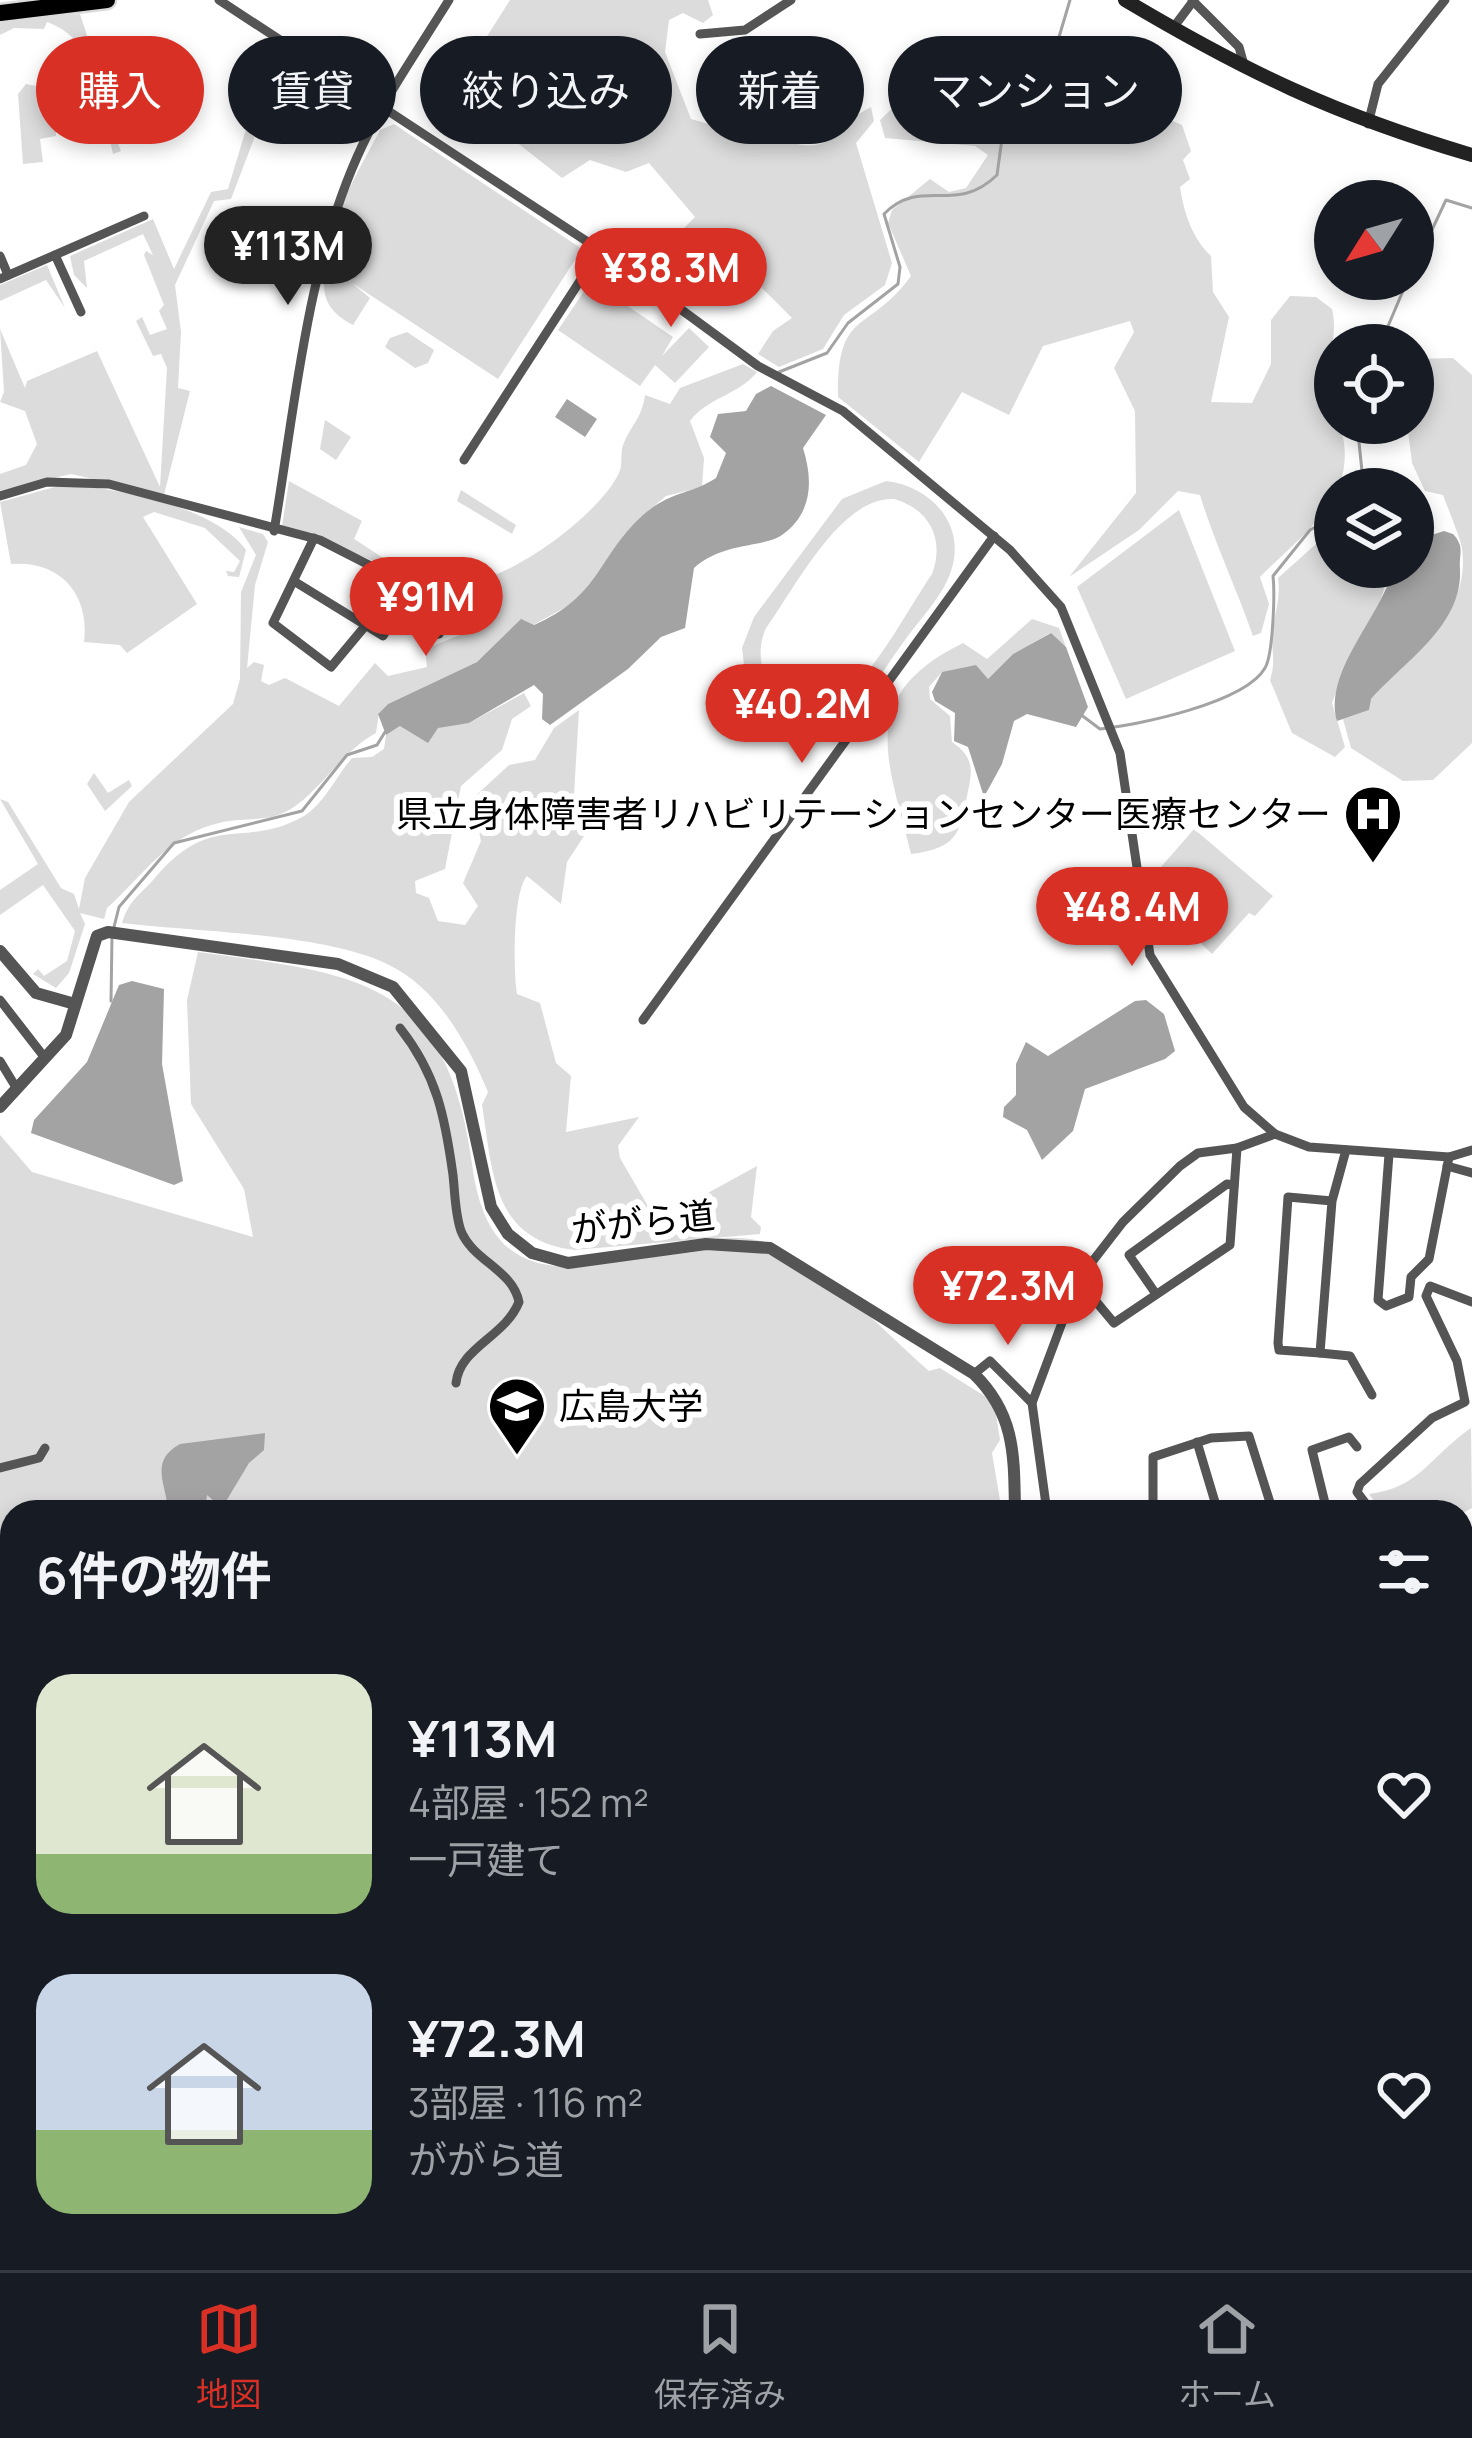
<!DOCTYPE html>
<html lang="ja">
<meta charset="utf-8">
<style>
:root{--surface:#171b24;--page:#20242c;--text:#f1f3f6;--muted:#9ea1a6;--line:#363941;--accent:#d93025}
body{margin:0;font-family:Manrope,"Noto Sans JP",sans-serif;background:var(--page);color:var(--text);height:100vh;display:flex;flex-direction:column;font-size:45px;white-space:nowrap}
*{box-sizing:border-box;margin:0}
p{font-size:39px;color:var(--muted)}
.icon{flex:none;width:66px;height:66px;fill:none;stroke:currentColor;stroke-width:2;stroke-linecap:round;stroke-linejoin:round}
.map{position:relative;flex:1;overflow:hidden}
.panel{position:absolute;left:0px;top:1500px;width:1473px;height:771px;display:flex;flex-direction:column;background:var(--surface);border-radius:36px 36px 0 0;box-shadow:0 6px 18px #0003}
.panel>*{flex:none}
.banner{position:absolute;left:36px;top:36px;width:1401px;height:108px;display:flex;gap:24px}
.needle{width:78px;rotate:233deg}
.buttons{position:absolute;left:1314px;top:180px;display:grid;gap:24px}
.buttons a{display:grid;place-items:center;width:120px;height:120px;border-radius:50%;background:var(--surface);box-shadow:0 6px 18px #0003;font-size:60px}
.price{position:absolute;translate:-50% -102px;padding:0 27px;border-radius:42px;background:var(--accent);color:#fff;font-size:39px;line-height:78px;filter:drop-shadow(0 3px 6px #0008)}
.price::after{content:'';position:absolute;left:50%;top:72px;width:36px;height:27px;margin-left:-18px;background:inherit;clip-path:polygon(0 0,100% 0,50% 100%)}
.price.selected{background:#222;color:#fff}
ul{padding:0;list-style:none}
li{display:flex;align-items:center;gap:36px;height:300px;padding:0 36px}
li span{display:grid;place-items:center;flex:none;width:336px;height:240px;border-radius:36px;color:#555}
li>.icon{margin-inline-start:auto}
span .icon{width:144px;height:144px;fill:#fffc;stroke-width:1}
li b{font-size:51px}
h2{display:flex;justify-content:space-between;align-items:center;height:144px;padding:0 36px;font-size:51px}
.chip{padding:0 42px;border-radius:54px;background:var(--surface);box-shadow:0 6px 18px #0003;font-size:42px;line-height:108px}
.chip.selected{background:var(--accent);color:#fff}
.dock{display:flex;justify-content:space-around;align-items:center;height:168px;border-top:3px solid var(--line);background:var(--surface);font-size:33px;color:var(--muted)}
.dock a{display:grid;justify-items:center;gap:6px}
.dock .selected{color:var(--accent)}
.map>svg:first-child{display:block}
.green{fill:#dcdcdc;fill-rule:evenodd}
.water{fill:#a3a3a3}
.lines{fill:none;stroke-linecap:round;stroke-linejoin:round}
.stream{stroke:#a3a3a3;stroke-width:3}
.trunk-casing{stroke:#dbdbdb;stroke-width:21}
.minor{stroke:#555;stroke-width:9}
.tertiary{stroke:#555;stroke-width:12}
.secondary{stroke:#222;stroke-width:14}
.trunk{stroke:#000;stroke-width:16}
.labels{text-anchor:middle;stroke-width:12;stroke-linejoin:round;paint-order:stroke}
.poi-label{font-size:36px;fill:#000;stroke:#fff;text-anchor:end}
.street-label{font-size:36px;fill:#000;stroke:#fff}
</style>
<div class="map">
<svg width="1472" height="2270" viewBox="0 0 1472 2270">
<rect width="100%" height="100%" fill="#fff"/>
<g class="green">
<path d="M510,0H708L713,15L703,23L683,13L669,20L665,52L691,119L744,134L773,112L792,116L787,142C838,155 830,128 871,107L874,121L856,143L892,263L885,285L844,315L823,349L779,367L758,354L773,331L792,318L759,285L682,230L695,217L649,163L626,172L590,160L562,178L473,108L466,92L479,73V49Z"/>
<path d="M80,14L114,118L110,123L121,151L113,154L109,136L100,135C100,88 95,40 47,22L44,29L14,28L0,35V21Z"/>
<path d="M1035,41L1048,57L1003,123L1040,136V129L1054,134L1118,97L1182,125L1191,151L1183,160L1190,179L1180,187C1184,213 1192,238 1211,256L1213,292L1229,317L1211,402L1252,403L1271,364V320L1290,296L1316,297L1332,309C1339,340 1325,356 1327,383C1330,406 1341,421 1344,443C1352,503 1299,537 1260,577L1269,604L1261,633L1253,636C1236,587 1215,544 1200,495L1178,491L1139,530L1069,577L1136,493L1135,411L1114,368L1134,332L1130,321L1043,346L1009,415L962,392L919,462L838,397C837,307 868,335 911,276L888,223L892,210L930,179L949,192L966,188L988,155L975,146L885,138L880,120L909,92L942,111Z"/>
<path d="M26,84L36,86L41,97L56,95V136L40,139L43,162L23,164L18,94Z"/>
<path d="M394,124L582,249L498,379L352,283L370,298L353,325C327,311 320,296 326,267L332,270C322,226 361,168 380,130Z"/>
<path d="M246,129L255,136L231,199L214,201L175,285L181,332L178,388L190,391L164,495L71,474L0,491V474L26,465L37,444L25,411L0,402L4,392L0,329L25,388L27,381L97,351L160,487L167,368L161,354L153,356L136,321L142,317L150,335L167,329L159,311L164,305L144,255L146,251L153,255L143,234L84,261L87,288L74,275L70,256L153,219L174,269L211,192L228,189Z"/>
<path d="M47,265L65,308L46,280L0,301V285Z"/>
<path d="M591,281L673,337L662,356L689,328L709,347L675,383L655,365L640,386L558,330Z"/>
<path d="M407,332L434,350L428,363L415,368L385,347L390,338Z"/>
<path d="M1453,358L1472,375V743L1433,780L1403,781L1351,748L1343,719L1369,710L1370,699C1412,653 1471,616 1462,548C1461,540 1447,506 1443,495L1425,491L1412,463L1407,423H1413V359Z"/>
<path d="M743,364L757,372C739,395 708,397 690,421L704,458L702,487L666,496L640,518L581,599L496,645L477,662L388,704L379,713L376,733C338,753 314,803 278,815C261,821 240,818 223,822C169,833 146,873 107,908L104,919L80,913L85,924L69,973L56,988L33,974L38,969L44,976L67,961L75,931L43,885L0,915V890L38,864L0,799L8,802L61,888L74,894L79,909L85,878L129,802L233,704L240,679L241,592L256,555L239,527L263,534L268,542L255,585L247,668L254,662L264,665L261,681L269,685L285,678L339,706L375,663L388,676L427,667L425,649L462,634L477,621C472,597 315,536 282,526L289,481L362,521L354,539C382,556 411,580 445,585C494,593 598,518 619,473C623,465 620,453 623,445C631,425 642,418 645,395L670,404L680,388Z"/>
<path d="M325,420L351,437L336,460L320,449Z"/>
<path d="M886,481C930,486 967,524 951,571C943,596 920,619 905,640C889,661 874,689 854,706C817,740 768,720 746,681L742,648L754,617L842,499ZM894,499C930,509 945,540 932,574C906,612 880,665 845,695C798,737 743,679 766,628C795,588 841,496 894,499Z"/>
<path d="M62,485C113,486 216,507 246,550L239,577L228,576L226,571L234,572L240,561L205,528L154,512L143,517L197,604L127,653L120,645L84,642C90,594 60,560 11,564L0,502Z"/>
<path d="M461,490L516,525L512,534L457,501Z"/>
<path d="M1179,510L1235,651L1126,699L1077,587Z"/>
<path d="M1335,527V567H1390L1377,614L1348,661L1332,703L1345,747L1335,757L1292,733L1270,680C1277,660 1270,649 1273,629C1275,610 1281,598 1278,578Z"/>
<path d="M1032,619L1059,628L1066,647L1050,633L1013,654L988,679L942,672L929,687L930,699L950,716L952,742C973,756 973,769 968,791C960,831 960,848 911,854C888,759 855,696 963,643L987,659Z"/>
<path d="M524,693L531,706L512,719L502,750L461,786L445,869L415,881L416,893L429,898L438,921L465,925L478,906L463,883L481,841L472,799L509,765L535,760L554,728L579,710L573,812L578,815L594,800L605,804L567,862L561,904L527,876C513,891 513,971 517,994L540,1003L556,1063L571,1076L566,1132L639,1117L618,1146L620,1158L656,1220L666,1226L706,1194L757,1166L751,1217L761,1227L760,1234L574,1250C492,1239 493,1173 482,1105L488,1092C468,1044 437,987 387,964C323,933 196,932 122,923C129,900 139,896 154,879C213,809 242,851 304,816C324,804 337,775 352,758L372,757L384,749L386,735L400,726L469,723Z"/>
<path d="M94,773L108,793L129,780L132,786L105,811L87,784Z"/>
<path d="M1194,829L1273,896L1255,916L1249,913L1212,954L1165,909L1161,867Z"/>
<path d="M198,952C359,974 447,979 472,1164C476,1195 486,1234 514,1252C584,1299 695,1213 773,1245C825,1267 885,1333 929,1371L940,1368L994,1402L1000,1440L992,1453L1002,1512H12V1892L0,1883V1135L32,1172L253,1237L244,1189L191,1104L187,1000Z"/>
<path d="M1471,1428L1472,1508L1461,1514L1383,1512L1369,1494C1421,1487 1428,1458 1471,1428Z"/>
<path d="M1461,1793L1472,1801V2012L1461,2032Z"/>
<path d="M0,1898L12,1908V1979L4,2001L12,2034V2209L0,2246Z"/>
<path d="M20,2259H1271L1270,2270H15Z"/>
</g>
<g class="water">
<path d="M771,386L826,415L803,448C813,480 813,513 782,535C763,548 723,542 694,568L685,628L661,637L628,669L550,725L542,719L543,694L534,685L469,723L438,728L428,743L400,726L386,735L378,714L388,704L477,662L521,619L534,625C601,596 597,557 643,515C672,490 690,495 716,478L726,453L710,437L718,414L746,411L756,394Z"/>
<path d="M567,399L597,419L585,437L555,417Z"/>
<path d="M1444,531L1453,534C1465,547 1459,553 1460,569C1463,625 1406,660 1371,699L1369,710L1337,721C1323,671 1382,616 1394,567H1413V541Z"/>
<path d="M1051,633L1066,647L1088,707L1076,727L1027,714L1014,721L1002,764L984,797L968,747L954,741L955,713L935,701L932,692L942,672L976,665L988,679L1013,654Z"/>
<path d="M132,981L164,989L162,1064L183,1181L174,1185L31,1133L34,1120L87,1062L119,985Z"/>
<path d="M1146,1000L1164,1014L1175,1051L1165,1059L1085,1089L1073,1131L1042,1160L1027,1130L1003,1117L1004,1107L1016,1095V1064L1026,1042L1048,1056L1135,1001Z"/>
<path d="M265,1433L264,1450L249,1463L222,1508L207,1495L205,1512H168C167,1484 148,1462 180,1444Z"/>
</g>
<g class="lines">
<g class="stream">
<path d="M1413,270L1446,200L1472,208"/>
<path d="M1380,345L1408,279"/>
<path d="M779,372L827,353L848,323L898,284L900,267L884,214C921,176 955,216 997,175L1007,102L1059,37L1070,0"/>
<path d="M1357,423L1363,481L1358,489"/>
<path d="M1080,714L1100,729C1138,725 1245,703 1265,668C1273,655 1275,594 1273,576L1310,530L1335,516"/>
<path d="M114,927L119,907L174,843L302,811L347,755L377,745L385,732"/>
<path d="M111,1001L112,936"/>
<path d="M511,2270L513,2259"/>
</g>
<g class="trunk-casing">
<path id="trunk" d="M0,13L107,0"/>
</g>
<g class="minor">
<path d="M219,0L600,250L758,366L843,411L1010,550L1061,607L1120,753L1150,955L1244,1107L1275,1134L1309,1147L1449,1157L1472,1150"/>
<path d="M1192,0L1239,47L1244,65"/>
<path d="M1173,28L1194,0"/>
<path d="M700,34L745,30L791,0"/>
<path d="M1368,124L1378,84L1445,0"/>
<path d="M55,255L81,312"/>
<path d="M0,256L8,275"/>
<path d="M0,279L144,216"/>
<path d="M464,460L600,250"/>
<path d="M0,496L47,482L109,484L320,540L412,587L383,636L297,583"/>
<path d="M274,531C296,402 306,264 363,144C387,94 420,47 449,0"/>
<path d="M314,538L273,623L331,667L366,625"/>
<path d="M396,615L428,637L439,634L447,622"/>
<path d="M0,1000L45,1058"/>
<path d="M643,1020L994,536"/>
<path d="M400,1028C437,1075 445,1117 453,1175C455,1193 455,1214 461,1231C473,1261 513,1270 519,1302C505,1337 460,1347 456,1383"/>
<path d="M0,1061L17,1089"/>
<path d="M1389,1154L1378,1300L1386,1306L1409,1297L1411,1277L1429,1259L1449,1157"/>
<path d="M1447,1166L1472,1173"/>
<path d="M1332,1201L1288,1197L1278,1343L1279,1350L1320,1353L1332,1201L1346,1150"/>
<path d="M1078,1280L1114,1323L1230,1245L1237,1148"/>
<path d="M1156,1294L1129,1255L1227,1184L1234,1185"/>
<path d="M1320,1353L1350,1356L1372,1395"/>
<path d="M974,1374L990,1361L1032,1403"/>
<path d="M1197,1442L1218,1512"/>
<path d="M0,1468L39,1458L45,1448"/>
<path d="M1326,1507L1312,1450L1349,1437L1357,1447"/>
<path d="M1047,1512L1032,1403L1078,1280L1123,1222L1180,1166L1198,1153L1237,1148L1275,1134"/>
<path d="M1153,1512V1457L1211,1438L1249,1436L1273,1512"/>
<path d="M1309,1512L1326,1507L1328,1512"/>
<path d="M1372,1512L1357,1492L1360,1484L1432,1418L1465,1402L1457,1361L1426,1296L1430,1286L1472,1302"/>
<path d="M1461,1712L1472,1717"/>
</g>
<g class="tertiary">
<path d="M0,951L36,993L75,1004"/>
<path d="M0,1107L66,1035L97,936L108,932L338,964L393,987L461,1071L491,1207L508,1234L532,1253L568,1263L706,1244L770,1248L974,1374C1016,1415 1014,1457 1015,1512"/>
<path d="M0,1883L12,1892"/>
<path d="M1461,2078L1472,2057"/>
<path d="M1337,2259L1365,2270"/>
<path d="M2,2270L12,2241"/>
<path d="M1382,2270L1386,2259"/>
</g>
<path class="secondary" d="M1125,0C1246,72 1336,115 1472,155"/>
<use href="#trunk" class="trunk"/>
</g>
<defs>
<g id="hospital-pin" transform="scale(3)"><path d="M0 17L-7.5 6A9.5 9.5 0 1 1 7.5 6Z" fill="#000" stroke="#fff"/><path d="M-5-5h3v3.5h4V-5h3V5h-3V1.5h-4V5h-3Z" fill="#fff"/></g>
<g id="university-pin" transform="scale(3)"><path d="M0 17L-7.5 6A9.5 9.5 0 1 1 7.5 6Z" fill="#000" stroke="#fff"/><path d="M0-5L7-2L0 1L-7-2ZM-4 1L0 2.5L4 1V4Q0 6-4 4Z" fill="#fff"/></g>
</defs>
<g fill-rule="evenodd">
<use href="#hospital-pin" x="1373" y="814"/>
<use href="#university-pin" x="517" y="1406"/>
</g>
<g class="labels">
<g class="poi-label">
<text x="1331" y="827">県立身体障害者リハビリテーションセンター医療センター</text>
<text x="559" y="1419" text-anchor="start">広島大学</text>
</g>
<g class="street-label">
<text transform="translate(643 1222) rotate(-6)" y="13">ががら道</text>
</g>
</g>
</svg>
<div class="buttons">
<a><svg class="needle" viewBox="-14 -14 28 28"><path d="M0-13l5 13h-10z" fill="#e53935"/><path d="M0 13l5-13h-10z" fill="#9ea1a6"/></svg></a>
<a><svg class="icon" aria-label="locate" viewBox="0 0 24 24"><circle cx="12" cy="12" r="6"/><path d="M12 2v4M12 18v4M2 12h4M18 12h4"/></svg></a>
<a><svg class="icon" aria-label="layers" viewBox="0 0 24 24"><path d="M12 4l9 5-9 5-9-5zM3 14l9 5 9-5"/></svg></a>
</div>
<b class="price selected" style="left:288px;top:308px">¥113M</b>
<b class="price" style="left:671px;top:330px">¥38.3M</b>
<b class="price" style="left:426px;top:659px">¥91M</b>
<b class="price" style="left:802px;top:766px">¥40.2M</b>
<b class="price" style="left:1132px;top:969px">¥48.4M</b>
<b class="price" style="left:1008px;top:1348px">¥72.3M</b>
<div class="banner">
<a class="chip selected">購入</a>
<a class="chip">賃貸</a>
<a class="chip">絞り込み</a>
<a class="chip">新着</a>
<a class="chip">マンション</a>
</div>
<section class="panel">
<h2>6件の物件<svg class="icon" aria-label="filters" viewBox="0 0 24 24"><path d="M4 7h16M4 17h16"/><circle cx="9" cy="7" r="2"/><circle cx="15" cy="17" r="2"/></svg></h2>
<ul>
<li><span style="background:linear-gradient(#dfe7d0 75%,#8fb573 0)"><svg class="icon" aria-label="home" viewBox="0 0 24 24"><path d="M3 11l9-7 9 7M6 9v11h12V9"/></svg></span><div><b>¥113M</b><p>4部屋 · 152 m²</p><p>一戸建て</p></div><svg class="icon" aria-label="heart" viewBox="0 0 24 24"><path d="M12 20l-8-8c-3-5 5-10 8-4 3-6 11-1 8 4z"/></svg></li>
<li><span style="background:linear-gradient(#c9d6e8 65%,#8fb573 0)"><svg class="icon" aria-label="home" viewBox="0 0 24 24"><path d="M3 11l9-7 9 7M6 9v11h12V9"/></svg></span><div><b>¥72.3M</b><p>3部屋 · 116 m²</p><p>ががら道</p></div><svg class="icon" aria-label="heart" viewBox="0 0 24 24"><path d="M12 20l-8-8c-3-5 5-10 8-4 3-6 11-1 8 4z"/></svg></li>
</ul>
</section>
</div>
<nav class="dock">
<a class="selected"><svg class="icon" aria-label="map" viewBox="0 0 24 24"><path d="M3 6l6-2 6 2 6-2v14l-6 2-6-2-6 2zM9 4v14M15 6v14"/></svg>地図</a>
<a><svg class="icon" aria-label="saved" viewBox="0 0 24 24"><path d="M7 4h10v16l-5-4-5 4z"/></svg>保存済み</a>
<a><svg class="icon" aria-label="home" viewBox="0 0 24 24"><path d="M3 11l9-7 9 7M6 9v11h12V9"/></svg>ホーム</a>
</nav>
